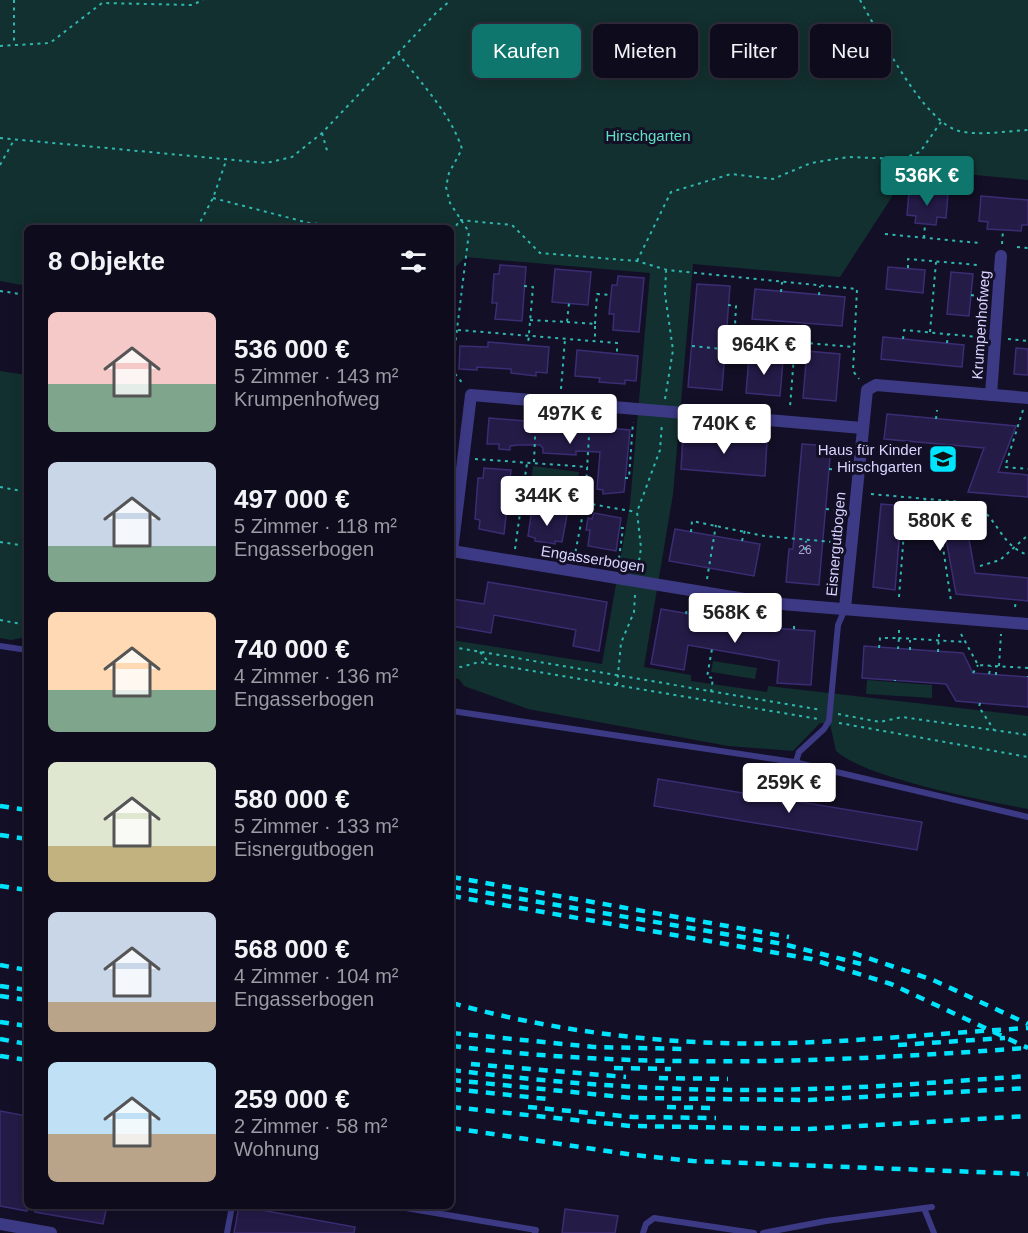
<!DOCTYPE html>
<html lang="de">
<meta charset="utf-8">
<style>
:root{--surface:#0e0b1c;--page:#171425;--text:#f1f3f6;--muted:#9b9ba3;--line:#2e2b3b;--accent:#0f766e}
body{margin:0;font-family:Arial,sans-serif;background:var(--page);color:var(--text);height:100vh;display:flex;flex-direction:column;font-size:22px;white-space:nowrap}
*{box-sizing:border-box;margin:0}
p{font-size:20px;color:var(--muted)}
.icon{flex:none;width:33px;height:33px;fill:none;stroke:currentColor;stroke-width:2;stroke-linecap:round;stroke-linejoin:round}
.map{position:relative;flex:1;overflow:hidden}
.side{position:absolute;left:24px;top:225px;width:430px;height:984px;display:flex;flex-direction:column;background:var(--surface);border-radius:9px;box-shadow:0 3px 15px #0003,0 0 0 2px var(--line)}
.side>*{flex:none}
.hud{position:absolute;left:472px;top:24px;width:465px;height:54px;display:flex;gap:12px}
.price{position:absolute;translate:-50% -51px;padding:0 14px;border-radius:6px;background:#fff;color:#222;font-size:20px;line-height:39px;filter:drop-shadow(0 2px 3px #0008)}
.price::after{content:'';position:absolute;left:50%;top:36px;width:18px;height:14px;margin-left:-9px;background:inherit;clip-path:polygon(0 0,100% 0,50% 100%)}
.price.active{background:var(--accent);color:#fff}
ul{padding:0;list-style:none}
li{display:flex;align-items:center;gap:18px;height:150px;padding:0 24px}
li span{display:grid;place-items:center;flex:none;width:168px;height:120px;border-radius:9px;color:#555}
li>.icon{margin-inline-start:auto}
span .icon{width:72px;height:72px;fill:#fffc;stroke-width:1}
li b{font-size:26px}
h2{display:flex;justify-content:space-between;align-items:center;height:72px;padding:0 24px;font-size:26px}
.pill{padding:0 21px;border-radius:9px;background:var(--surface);box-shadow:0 3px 15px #0003,0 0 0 2px var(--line);font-size:21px;line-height:54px}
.pill.active{background:var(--accent);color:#fff}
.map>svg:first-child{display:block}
.green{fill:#12302f}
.building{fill:#241b47;stroke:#3b2d73;stroke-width:1.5}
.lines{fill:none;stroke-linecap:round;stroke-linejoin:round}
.path{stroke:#2fb8b0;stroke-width:2;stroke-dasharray:3 4.5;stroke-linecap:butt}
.lane{stroke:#3d3a85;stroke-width:6}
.street{stroke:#3d3a85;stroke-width:12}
.rail{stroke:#00e5ff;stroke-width:4.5;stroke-dasharray:9 8;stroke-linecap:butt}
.labels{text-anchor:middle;stroke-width:6;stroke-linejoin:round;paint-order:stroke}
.number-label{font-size:12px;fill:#aca6d1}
.park-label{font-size:15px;fill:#5fe0c0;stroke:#130f26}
.street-label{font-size:15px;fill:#d9d4ff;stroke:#130f26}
.poi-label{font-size:15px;fill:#d9d4ff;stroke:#130f26;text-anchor:end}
</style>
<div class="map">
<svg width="1028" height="1233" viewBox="0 0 1028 1233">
<rect width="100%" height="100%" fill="#130f26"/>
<g class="green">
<path d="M0,0H1028V180L910,169L840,277L693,264L673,494L644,667L691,675V681L767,692L768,686L1028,716V809C985,801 865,778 836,751L830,724L820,723L793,751L728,746L528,709L464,686L459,679L452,678V640L602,664L630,504L650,273L465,257L452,271V228H27V286L0,281Z"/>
<path d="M0,371L27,375V637L11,640L0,638Z"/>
<path d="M533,466L579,472L575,502L529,495Z"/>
<path d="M713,661L757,668L755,679L711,672Z"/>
<path d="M867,680L932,685V698L866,694Z"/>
</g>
<g class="building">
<path d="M909,191L948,194L946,218L937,217L936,225L915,223L916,216L907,215Z"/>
<path d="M981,196L1028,200V225H1022L1021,231L987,229L988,222L979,221Z"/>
<path d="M500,265L526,267L522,321L495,319L497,303H492L494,274H499Z"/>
<path d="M888,267L925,270L923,293L886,289Z"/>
<path d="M555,269L591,272L588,305L552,302Z"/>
<path d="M951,272L973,274L969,316L947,314Z"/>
<path d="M618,276L644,278L639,332L613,330L614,314H609L612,285H617Z"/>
<path d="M697,284L730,286L722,390L688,387Z"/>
<path d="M755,289L845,297L842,326L752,319Z"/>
<path d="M883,337L964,345L962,367L881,359Z"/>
<path d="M488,342L549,347L547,373L536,372V376L511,373V369L477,367V370L459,369L460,346L488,347Z"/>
<path d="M1016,348L1028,349V375L1014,374Z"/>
<path d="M577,350L638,356L636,381L625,380V384L599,382L600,378L575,376Z"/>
<path d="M807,351L840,354L836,401L803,398Z"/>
<path d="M749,357L783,360L780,396L746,393Z"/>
<path d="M887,414L1016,426L998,472L1028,475V497L968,492L984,448L884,439Z"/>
<path d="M489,418L630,430L624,492L603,494V490L597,489L600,452L576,451V455L543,453V448L540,445H518L510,446V450L499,449V444H487Z"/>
<path d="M683,435L767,441L765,476L681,469Z"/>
<path d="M802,444L831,446L819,585L786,582L789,549H793Z"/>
<path d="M484,468L511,470L504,534L479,529L480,520L475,519L478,478H483Z"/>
<path d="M881,504L964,511L975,573L1028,578V601L956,594L945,533L900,529L895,590L873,587Z"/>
<path d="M532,509L567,515L562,542L555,541V544L535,541V538L528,536Z"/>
<path d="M594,513L621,518L616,551L588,546L590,530H586L588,518L592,519Z"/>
<path d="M675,529L760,544L754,576L669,561Z"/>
<path d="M488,582L607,602L599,651L573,646L576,630L494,615L491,633L452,626V599L484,604Z"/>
<path d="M661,609L770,628L815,631L811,685L777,683L779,661L688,645L684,670L651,664Z"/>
<path d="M864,646L963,653L973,673L1028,677V707L956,701L946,684L862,678Z"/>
<path d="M658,779L779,799L783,804L789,800L922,822L917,850L654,806Z"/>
<path d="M0,1111L27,1116V1211L0,1206Z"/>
<path d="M35,1206H107L103,1224L35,1212Z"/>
<path d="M239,1206L355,1227L354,1233H234Z"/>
<path d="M565,1209L618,1216L615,1233H562Z"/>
</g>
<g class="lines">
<g class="path">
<path d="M14,0V45"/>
<path d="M860,0C879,33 922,121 959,131C980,136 1006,131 1028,130"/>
<path d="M0,46L50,43L102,3L192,5L203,0"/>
<path d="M398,53C420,82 451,114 462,149L449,173L446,187L450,203L469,232L452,370L464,385"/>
<path d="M322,133L328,154"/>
<path d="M0,138L266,163L292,157L322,133L436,13L451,0"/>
<path d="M0,165L14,140"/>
<path d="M213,198L309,223L337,226"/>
<path d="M460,220L512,225L540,253L637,261L667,270L857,289L853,371L859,379"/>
<path d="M197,228L213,198L226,161"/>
<path d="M452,232L460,220"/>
<path d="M885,234L979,243"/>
<path d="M924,238L925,224"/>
<path d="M1002,244L1003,230"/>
<path d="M1017,247L1028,248"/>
<path d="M637,261L671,192L731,174L773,179L811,163L848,157L901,159L920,152L941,122"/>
<path d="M908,268V259L978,265"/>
<path d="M524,286L533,287L528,345"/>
<path d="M0,291L27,295"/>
<path d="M781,292L782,282"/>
<path d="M819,295L820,286"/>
<path d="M971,295L982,297"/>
<path d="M728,305L736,306L735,326"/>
<path d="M530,320L567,322L569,303"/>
<path d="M567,322L595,324V340"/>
<path d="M595,324L597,294L611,295"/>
<path d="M458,330L617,343V354"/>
<path d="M930,332L936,262"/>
<path d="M903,339L904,330L978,337"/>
<path d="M1008,339L1028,341"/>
<path d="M795,342L854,347"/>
<path d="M947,343L948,334"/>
<path d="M692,346L793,356"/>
<path d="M733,350L735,326L796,330L790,407"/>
<path d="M561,389L565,339"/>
<path d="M665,399L673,350L665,294L666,271"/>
<path d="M1023,410L1005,467L1028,469"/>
<path d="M936,419L937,410"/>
<path d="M567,424L568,415"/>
<path d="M475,459L588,467"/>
<path d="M534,462L536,414"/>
<path d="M829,469L840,470"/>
<path d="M625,478H629L633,422"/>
<path d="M0,487L27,492"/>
<path d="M510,490H525"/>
<path d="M871,494L972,503C999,517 999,545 1028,555"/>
<path d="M524,498L583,509"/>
<path d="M585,503L636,512"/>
<path d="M925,508V498"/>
<path d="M826,509L836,510"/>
<path d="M508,510H522"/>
<path d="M555,512L556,504"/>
<path d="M691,532L692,521L764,536L833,542"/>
<path d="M742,541L745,530"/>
<path d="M0,542L27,546"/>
<path d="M515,549L527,463"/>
<path d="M805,550L806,541"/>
<path d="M574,559L585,503L590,419"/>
<path d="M618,566L623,528H619"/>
<path d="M980,566L1000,560L1028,535"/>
<path d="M638,568L641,548L637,512L660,450L662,423"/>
<path d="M707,579L716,525"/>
<path d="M899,597L904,532L941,534L951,601"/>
<path d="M1015,607L1016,600"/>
<path d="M686,614L687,608"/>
<path d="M717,619L718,613"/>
<path d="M0,620L27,625"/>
<path d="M754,625L755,620"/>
<path d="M794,629V624"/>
<path d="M899,630V638L965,642"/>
<path d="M961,634L978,665L1028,668"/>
<path d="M452,647L821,710"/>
<path d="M879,648L880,638H899L898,649"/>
<path d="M910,650V640"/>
<path d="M480,652L490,664"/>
<path d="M938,652L939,633"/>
<path d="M452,665L461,667L479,662L818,719"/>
<path d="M999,666L1001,634"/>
<path d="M973,673L978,665"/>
<path d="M989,674L991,666"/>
<path d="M996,675V666"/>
<path d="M1028,677V676"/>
<path d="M895,681V680"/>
<path d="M617,685L621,643L634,612L635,595"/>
<path d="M711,692L713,678L707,677L712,649"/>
<path d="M980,703L979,707L994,730"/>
<path d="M838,714L880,722L902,717L1028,735"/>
<path d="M839,723L1028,757"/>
</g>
<g class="lane">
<path d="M0,646L27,650"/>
<path d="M452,711L794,762L1028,817"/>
<path d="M784,799L799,752L824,729L829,721L838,625L845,609"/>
<path d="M394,1206L536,1230L535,1233"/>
<path d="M924,1208L934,1233"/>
<path d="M227,1233L232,1206"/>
<path d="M643,1233L646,1224L654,1218L754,1233"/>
<path d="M763,1233L826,1221L932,1207"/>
</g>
<g class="street">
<path d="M991,395L1001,256"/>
<path d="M862,428L471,395L452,551L769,603L1028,624"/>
<path d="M845,608L867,390L876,385L1028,398"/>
<path d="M0,1224L51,1233"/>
</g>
<g class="rail">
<path d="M0,806L27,810"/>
<path d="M0,835L27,839"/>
<path d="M452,877L789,937"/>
<path d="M0,886L27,890"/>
<path d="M452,887L783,944L861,964"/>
<path d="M452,896L811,959L891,984L1028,1048"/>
<path d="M853,953L933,980L1028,1024"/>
<path d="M0,965L27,970"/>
<path d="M0,986L27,990"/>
<path d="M0,996L27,1000"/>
<path d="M452,1003C537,1027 629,1040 718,1043C821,1046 925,1034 1028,1028"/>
<path d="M0,1022L27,1026"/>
<path d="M452,1033L594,1047L685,1049"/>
<path d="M0,1039L27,1044"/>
<path d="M898,1045L1005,1038"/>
<path d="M452,1046C642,1070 835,1062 1026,1048"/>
<path d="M0,1056L27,1060"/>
<path d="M471,1064L626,1077"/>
<path d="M614,1068L671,1069"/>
<path d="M452,1070C570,1085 691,1093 810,1089C883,1087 955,1081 1028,1076"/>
<path d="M659,1078L728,1079"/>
<path d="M452,1080L632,1098L809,1100L1028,1088"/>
<path d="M452,1089L547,1099"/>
<path d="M452,1107L631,1126L809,1129L1028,1116"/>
<path d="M528,1107L633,1117L716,1118"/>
<path d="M667,1107L712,1108"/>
<path d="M452,1128L634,1155L693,1161L1028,1174"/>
</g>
</g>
<defs>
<g id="school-square" transform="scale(1.5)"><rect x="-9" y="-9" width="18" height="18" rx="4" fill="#00e5ff" stroke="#130f26"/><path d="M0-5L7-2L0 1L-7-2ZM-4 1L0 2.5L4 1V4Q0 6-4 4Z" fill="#111"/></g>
</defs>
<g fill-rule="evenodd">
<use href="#school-square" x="943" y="459"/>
</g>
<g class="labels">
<g class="number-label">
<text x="805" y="554">26</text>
</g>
<g class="park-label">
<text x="648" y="141">Hirschgarten</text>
</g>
<g class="street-label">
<text transform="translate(981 325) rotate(-86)" y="5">Krumpenhofweg</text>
<text transform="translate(836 544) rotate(-85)" y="5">Eisnergutbogen</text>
<text transform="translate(593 559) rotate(9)" y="5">Engasserbogen</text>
</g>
<g class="poi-label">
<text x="922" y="455">Haus für Kinder<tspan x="922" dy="17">Hirschgarten</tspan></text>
</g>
</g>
</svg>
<b class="price active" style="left:927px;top:207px">536K €</b>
<b class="price" style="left:764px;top:376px">964K €</b>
<b class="price" style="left:570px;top:445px">497K €</b>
<b class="price" style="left:724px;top:455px">740K €</b>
<b class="price" style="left:547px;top:527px">344K €</b>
<b class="price" style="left:940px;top:552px">580K €</b>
<b class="price" style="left:735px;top:644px">568K €</b>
<b class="price" style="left:789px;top:814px">259K €</b>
<div class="hud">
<a class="pill active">Kaufen</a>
<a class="pill">Mieten</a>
<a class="pill">Filter</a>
<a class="pill">Neu</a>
</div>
<section class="side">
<h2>8 Objekte<svg class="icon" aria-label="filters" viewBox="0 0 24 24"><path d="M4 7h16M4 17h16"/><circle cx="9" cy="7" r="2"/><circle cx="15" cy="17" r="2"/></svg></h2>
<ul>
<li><span style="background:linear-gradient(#f6c9c9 60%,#7fa58c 0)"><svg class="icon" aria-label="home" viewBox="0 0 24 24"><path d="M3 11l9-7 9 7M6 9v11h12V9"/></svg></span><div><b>536 000 €</b><p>5 Zimmer · 143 m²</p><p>Krumpenhofweg</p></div></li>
<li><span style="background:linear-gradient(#c9d6e8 70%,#7fa58c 0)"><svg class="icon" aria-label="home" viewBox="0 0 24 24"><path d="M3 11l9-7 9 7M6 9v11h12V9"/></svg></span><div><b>497 000 €</b><p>5 Zimmer · 118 m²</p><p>Engasserbogen</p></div></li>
<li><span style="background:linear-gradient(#ffd9b3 65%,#7fa58c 0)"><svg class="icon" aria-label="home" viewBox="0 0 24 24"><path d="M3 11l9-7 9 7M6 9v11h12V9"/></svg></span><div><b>740 000 €</b><p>4 Zimmer · 136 m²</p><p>Engasserbogen</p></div></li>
<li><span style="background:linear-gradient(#dfe7d0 70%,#c2b280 0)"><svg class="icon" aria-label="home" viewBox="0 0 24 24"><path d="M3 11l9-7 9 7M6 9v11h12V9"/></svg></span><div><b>580 000 €</b><p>5 Zimmer · 133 m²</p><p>Eisnergutbogen</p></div></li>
<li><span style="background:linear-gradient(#c9d6e8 75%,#b9a48a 0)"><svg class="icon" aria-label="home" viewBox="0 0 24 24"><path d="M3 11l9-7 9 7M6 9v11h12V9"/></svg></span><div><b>568 000 €</b><p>4 Zimmer · 104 m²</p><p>Engasserbogen</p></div></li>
<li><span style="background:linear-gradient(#bfe0f5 60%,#b9a48a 0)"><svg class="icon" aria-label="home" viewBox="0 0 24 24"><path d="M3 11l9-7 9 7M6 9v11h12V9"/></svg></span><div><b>259 000 €</b><p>2 Zimmer · 58 m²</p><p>Wohnung</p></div></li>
</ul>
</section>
</div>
